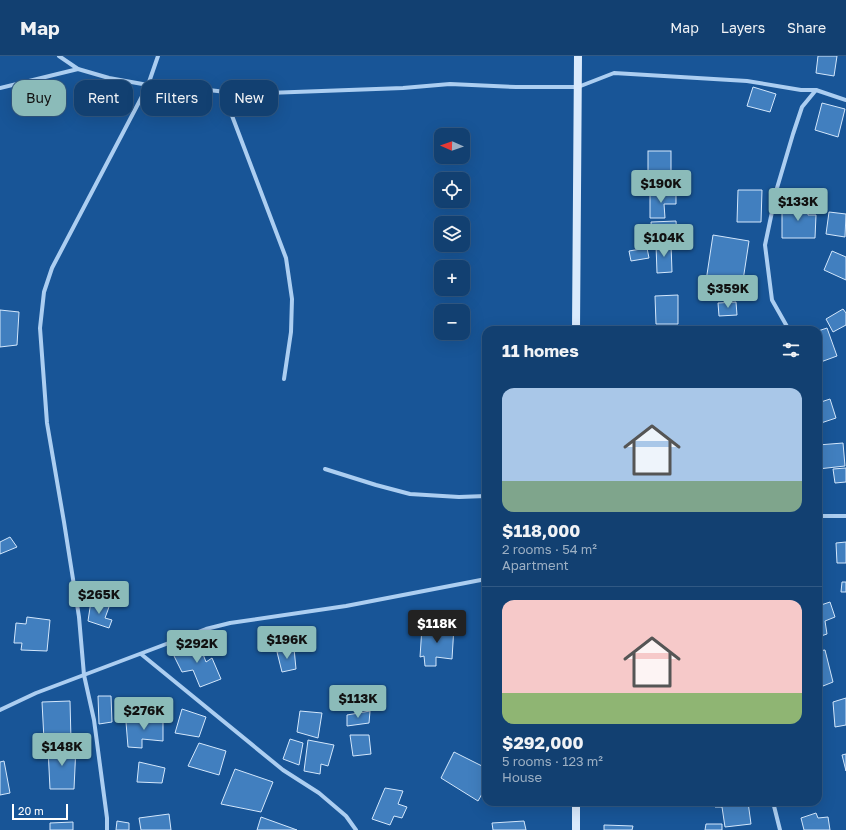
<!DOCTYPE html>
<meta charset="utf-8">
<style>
:root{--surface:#124071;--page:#1b4776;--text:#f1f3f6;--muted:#9cafc3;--line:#315984;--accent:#8bbbb9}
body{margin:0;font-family:"Golos Text",sans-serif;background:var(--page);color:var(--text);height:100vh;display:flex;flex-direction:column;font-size:15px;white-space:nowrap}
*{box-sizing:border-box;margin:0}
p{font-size:13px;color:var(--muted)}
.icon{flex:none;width:22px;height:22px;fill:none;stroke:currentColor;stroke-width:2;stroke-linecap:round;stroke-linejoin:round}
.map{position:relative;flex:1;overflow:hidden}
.panel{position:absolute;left:482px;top:270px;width:340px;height:480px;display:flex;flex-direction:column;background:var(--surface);border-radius:12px;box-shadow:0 4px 16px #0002,0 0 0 1px var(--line)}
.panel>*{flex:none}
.top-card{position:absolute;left:12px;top:24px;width:380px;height:36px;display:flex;gap:8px}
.needle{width:26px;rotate:272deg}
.buttons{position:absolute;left:434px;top:72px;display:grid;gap:8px}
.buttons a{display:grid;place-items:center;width:36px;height:36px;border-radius:8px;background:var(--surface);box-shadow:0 4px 16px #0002,0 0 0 1px var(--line);font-size:20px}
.scale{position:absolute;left:12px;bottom:10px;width:56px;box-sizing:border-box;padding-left:4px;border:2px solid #fff;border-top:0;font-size:11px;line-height:14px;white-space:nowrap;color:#fff;-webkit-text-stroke:3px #185597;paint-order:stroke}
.price{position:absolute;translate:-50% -34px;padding:0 9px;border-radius:4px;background:var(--accent);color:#111;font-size:13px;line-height:26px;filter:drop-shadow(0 1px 2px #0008)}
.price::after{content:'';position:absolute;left:50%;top:24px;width:12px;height:9px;margin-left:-6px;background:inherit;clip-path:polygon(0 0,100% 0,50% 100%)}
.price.active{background:#222;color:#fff}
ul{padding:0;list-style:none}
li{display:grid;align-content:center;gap:8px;height:212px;padding:0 20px}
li+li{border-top:1px solid var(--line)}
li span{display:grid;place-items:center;height:124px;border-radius:12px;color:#555}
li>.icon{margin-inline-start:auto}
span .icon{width:72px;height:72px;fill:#fffc;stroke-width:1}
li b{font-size:17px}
h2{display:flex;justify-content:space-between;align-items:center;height:48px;padding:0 20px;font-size:17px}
.pill{padding:0 14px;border-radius:12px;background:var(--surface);box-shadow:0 4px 16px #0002,0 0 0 1px var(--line);font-size:14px;line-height:36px}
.pill.active{background:var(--accent);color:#111}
header{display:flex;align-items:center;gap:24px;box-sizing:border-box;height:56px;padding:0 20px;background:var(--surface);border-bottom:1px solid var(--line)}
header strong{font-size:19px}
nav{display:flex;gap:22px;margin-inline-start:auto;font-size:14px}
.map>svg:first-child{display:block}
.building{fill:#417fbf;stroke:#d3e7fc}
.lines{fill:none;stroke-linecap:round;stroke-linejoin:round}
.street{stroke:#accef1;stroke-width:4}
.secondary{stroke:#daeafc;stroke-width:8}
</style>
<header>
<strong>Map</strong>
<nav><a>Map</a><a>Layers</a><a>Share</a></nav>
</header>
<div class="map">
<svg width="846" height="774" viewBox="0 0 846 774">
<rect width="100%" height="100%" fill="#185597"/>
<g class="building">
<path d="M818,0H837L834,20L816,17Z"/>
<path d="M753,31L776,38L770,56L747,50Z"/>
<path d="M822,47L845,53L838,81L815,74Z"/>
<rect x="648" y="95" width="23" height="26"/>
<path d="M738,134H762L761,166H737Z"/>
<path d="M650,137H676V148H664L665,162H650Z"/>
<path d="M782,148H808V159H816L815,182H782Z"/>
<path d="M829,156L846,158L845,181L826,178Z"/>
<path d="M676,165L677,180L652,181L651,166Z"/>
<path d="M713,179L749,185L742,231L706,225Z"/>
<path d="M656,188H671L672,216L657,217Z"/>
<path d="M647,192L649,202L631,205L629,195Z"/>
<path d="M832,195L846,201V224L824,214Z"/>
<path d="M678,239V268H656L655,240Z"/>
<path d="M736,246L737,259L719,260L718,247Z"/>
<path d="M843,253L846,257V269L833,276L826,263Z"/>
<path d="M0,254L19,256L17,289L0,291Z"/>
<path d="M827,272L837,300L818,307V275Z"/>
<path d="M830,343L836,362L818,368V347Z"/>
<path d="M843,387L845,410L818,413V389Z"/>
<path d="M846,412V426L835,427L833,413Z"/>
<path d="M10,481L17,491L0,498V486Z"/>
<path d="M846,486V507H837L836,487Z"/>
<path d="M842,526H846V536H841Z"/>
<path d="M91,545L109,551L105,562L112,564L109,572L88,565Z"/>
<path d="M830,546L835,561L825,565L827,578L818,581V550Z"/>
<path d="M27,561L50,564L47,595L21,594L22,587H14L16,567L26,568Z"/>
<path d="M454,570L452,603L436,601V610H425L424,600L420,601L422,571Z"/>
<path d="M198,585L206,606L212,602L221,623L200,631L193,614L182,616L172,596Z"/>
<path d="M294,592L296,613L282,616L277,596Z"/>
<path d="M825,594L833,626L823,630L819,618H818V595Z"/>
<path d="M98,640H111L112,666L99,668Z"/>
<path d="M846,642V669L835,671L833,646Z"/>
<path d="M70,645L71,684H44L42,646Z"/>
<path d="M182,653L206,661L199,681L175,677Z"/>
<path d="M300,655L322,657L318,682L297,676Z"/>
<path d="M370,655L369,667L347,670V659Z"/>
<path d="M163,661V685L142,683V692L128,691L126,666Z"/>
<path d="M350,679H369L371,698L353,700Z"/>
<path d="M290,683L303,687L299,709L283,703Z"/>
<path d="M308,684L334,689L328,710L321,708L320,718L304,715Z"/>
<path d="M199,687L226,695L219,719L188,710Z"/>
<path d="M76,690L74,733H50L48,692Z"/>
<path d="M454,696L486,712V731L478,745L441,722Z"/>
<path d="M846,698V715L842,699Z"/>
<path d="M4,705L10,737L0,739V706Z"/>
<path d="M139,706L165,712L162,727L137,726Z"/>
<path d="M235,713L273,726L261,756L221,748Z"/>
<path d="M385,732L403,735L398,748L407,751L402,762L394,760L390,769L372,763Z"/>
<path d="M714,746H748L751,768L725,771L722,751H715Z"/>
<path d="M816,757L818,762L828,761L830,774H804L801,762Z"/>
<path d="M169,758L171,774H141L139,762Z"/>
<path d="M261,761L297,774H257Z"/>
<path d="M117,765L129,767V774H116Z"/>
<path d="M524,765L526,774H493L492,767Z"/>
<path d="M73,766V774H50V767Z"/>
<path d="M706,768H722V774H705Z"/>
<path d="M604,769L633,770L632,774H604Z"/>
</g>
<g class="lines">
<g class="street">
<path d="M59,0L78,13L109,22L148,29L183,31L243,38L403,32L450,28L516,31H578L614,17L747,25L801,34H816L846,44"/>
<path d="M0,32L78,13"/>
<path d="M223,36L286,202L292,243L291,276L284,323"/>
<path d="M789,274L772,244L765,189L777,132L793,78L802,51L816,34"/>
<path d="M325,413L376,429L410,438L459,441L486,440"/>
<path d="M818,460H846"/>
<path d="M141,598L283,714L319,737L346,760L356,774"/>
<path d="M0,654L36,637L206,573L230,567L346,550L486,523"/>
<path d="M773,746L780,774"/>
<path d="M107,774V762L94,664L84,619L79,561L64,466L47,367L40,272L44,236L52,212L148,29L158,0"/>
</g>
<g class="secondary">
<path d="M576,274L578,0"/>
<path d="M576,746V774"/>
</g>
</g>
</svg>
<div class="buttons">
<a><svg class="needle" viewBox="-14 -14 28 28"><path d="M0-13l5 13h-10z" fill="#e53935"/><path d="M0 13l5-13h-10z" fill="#9cafc3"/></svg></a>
<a><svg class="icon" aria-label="locate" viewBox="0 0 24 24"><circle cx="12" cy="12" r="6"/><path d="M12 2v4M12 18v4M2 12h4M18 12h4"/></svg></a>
<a><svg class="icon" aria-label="layers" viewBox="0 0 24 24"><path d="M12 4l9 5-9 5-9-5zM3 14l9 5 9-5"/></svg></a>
<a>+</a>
<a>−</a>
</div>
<div class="scale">20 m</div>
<b class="price" style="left:661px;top:148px">$190K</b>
<b class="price" style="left:798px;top:166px">$133K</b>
<b class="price" style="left:664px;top:202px">$104K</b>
<b class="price" style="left:728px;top:253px">$359K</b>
<b class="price" style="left:99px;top:559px">$265K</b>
<b class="price active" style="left:437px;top:588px">$118K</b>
<b class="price" style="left:287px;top:604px">$196K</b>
<b class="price" style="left:197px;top:608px">$292K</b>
<b class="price" style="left:358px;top:663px">$113K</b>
<b class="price" style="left:144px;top:675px">$276K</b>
<b class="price" style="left:62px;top:711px">$148K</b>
<div class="top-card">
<a class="pill active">Buy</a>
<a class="pill">Rent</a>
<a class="pill">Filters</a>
<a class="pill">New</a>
</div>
<section class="panel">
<h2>11 homes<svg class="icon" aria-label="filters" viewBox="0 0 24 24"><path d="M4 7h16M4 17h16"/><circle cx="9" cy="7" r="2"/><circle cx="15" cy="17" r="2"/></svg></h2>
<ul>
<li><span style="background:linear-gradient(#a9c7e8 75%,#7fa58c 0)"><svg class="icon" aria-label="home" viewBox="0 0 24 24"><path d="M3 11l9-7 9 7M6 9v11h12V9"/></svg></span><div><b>$118,000</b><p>2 rooms · 54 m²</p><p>Apartment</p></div></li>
<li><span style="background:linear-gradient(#f6c9c9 75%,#8fb573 0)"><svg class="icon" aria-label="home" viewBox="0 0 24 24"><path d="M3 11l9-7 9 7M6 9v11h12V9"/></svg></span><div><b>$292,000</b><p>5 rooms · 123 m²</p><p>House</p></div></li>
</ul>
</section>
</div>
